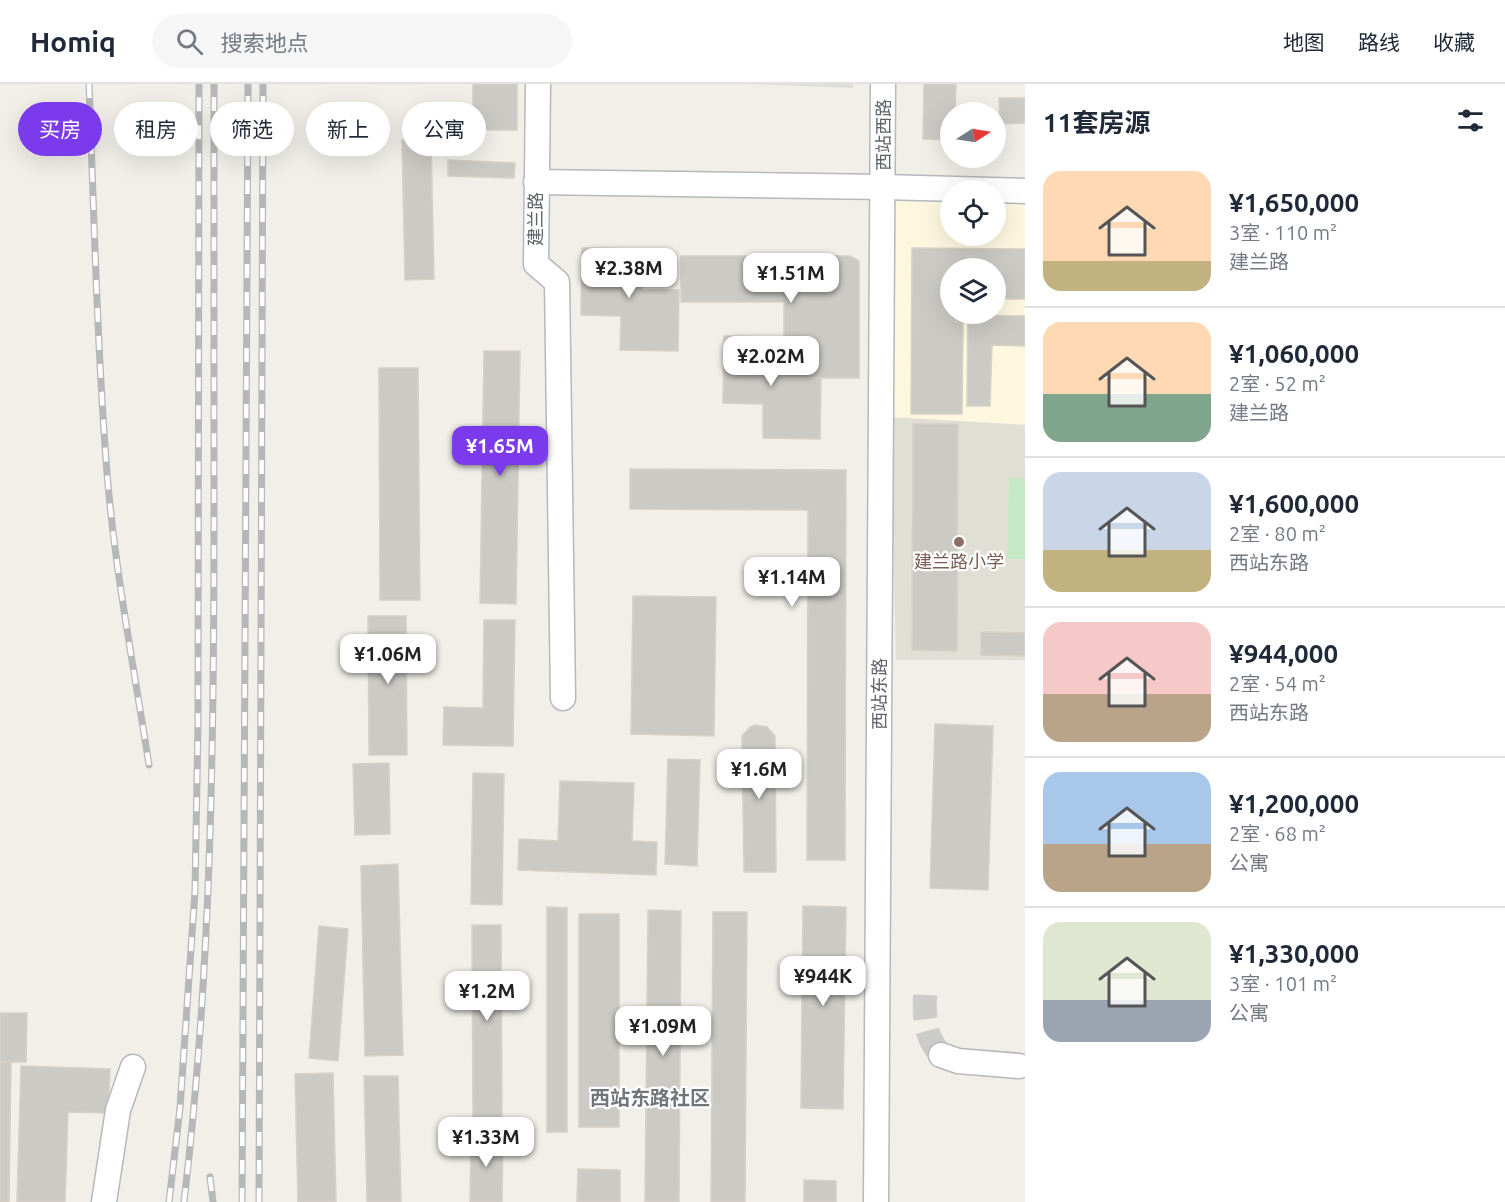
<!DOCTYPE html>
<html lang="zh">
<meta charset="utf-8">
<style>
:root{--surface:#fff;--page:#f6f6f7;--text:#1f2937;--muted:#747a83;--line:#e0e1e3;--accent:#7c3aed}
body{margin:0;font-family:Ubuntu,"Noto Sans SC",sans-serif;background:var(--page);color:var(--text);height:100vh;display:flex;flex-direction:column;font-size:22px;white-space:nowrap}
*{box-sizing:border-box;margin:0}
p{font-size:20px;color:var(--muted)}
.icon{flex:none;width:33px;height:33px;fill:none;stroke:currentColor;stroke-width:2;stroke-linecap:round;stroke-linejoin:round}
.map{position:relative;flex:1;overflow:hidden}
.details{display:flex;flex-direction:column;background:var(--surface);width:480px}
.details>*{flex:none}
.hud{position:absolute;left:18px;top:18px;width:570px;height:54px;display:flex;gap:12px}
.needle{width:39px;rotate:78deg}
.buttons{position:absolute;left:940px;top:18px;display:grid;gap:12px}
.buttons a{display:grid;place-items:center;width:66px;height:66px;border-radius:50%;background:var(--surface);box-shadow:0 6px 24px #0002;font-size:30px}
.price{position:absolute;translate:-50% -51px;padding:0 14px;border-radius:12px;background:#fff;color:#222;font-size:20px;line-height:39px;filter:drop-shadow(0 2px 3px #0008)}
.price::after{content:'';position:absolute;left:50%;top:36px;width:18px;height:14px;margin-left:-9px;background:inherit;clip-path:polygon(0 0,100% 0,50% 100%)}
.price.active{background:var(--accent);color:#fff}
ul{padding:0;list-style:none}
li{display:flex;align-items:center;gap:18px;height:150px;padding:0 18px}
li+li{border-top:2px solid var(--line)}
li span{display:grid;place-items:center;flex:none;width:168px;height:120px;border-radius:18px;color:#555}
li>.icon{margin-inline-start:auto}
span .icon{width:72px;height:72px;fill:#fffc;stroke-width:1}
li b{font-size:26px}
h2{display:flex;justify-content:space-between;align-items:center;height:72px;padding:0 18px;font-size:26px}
.tag{padding:0 21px;border-radius:27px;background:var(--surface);box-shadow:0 6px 24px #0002;font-size:21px;line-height:54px}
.tag.active{background:var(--accent);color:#fff}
header{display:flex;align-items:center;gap:36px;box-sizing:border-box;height:84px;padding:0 30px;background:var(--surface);border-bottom:2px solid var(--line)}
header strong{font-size:28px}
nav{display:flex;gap:33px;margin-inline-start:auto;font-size:21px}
.search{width:420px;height:54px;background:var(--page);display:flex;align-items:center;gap:15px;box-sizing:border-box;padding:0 21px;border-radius:33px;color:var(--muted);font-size:22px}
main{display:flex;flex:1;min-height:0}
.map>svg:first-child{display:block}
.commercial{fill:#fef7e0;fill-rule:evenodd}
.industrial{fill:#e0deda}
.education{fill:#e1ded6}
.green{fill:#c5e8c5}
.building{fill:#cccac5;stroke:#d6d1c6;stroke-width:1.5}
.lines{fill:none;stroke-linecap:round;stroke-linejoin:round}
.minor-tunnel{stroke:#ccccc8;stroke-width:24;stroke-dasharray:24 12;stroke-linecap:butt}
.minor-casing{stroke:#b5b8bc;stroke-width:27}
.minor{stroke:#fff;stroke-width:24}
.rail-casing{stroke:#b6b7b8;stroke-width:7}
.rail{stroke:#fff;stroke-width:4.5;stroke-dasharray:14;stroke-linecap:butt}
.education-dot{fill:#8d6e63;stroke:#fff;stroke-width:2}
.labels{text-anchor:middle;stroke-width:4.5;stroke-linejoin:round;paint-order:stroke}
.street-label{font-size:18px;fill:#5f6368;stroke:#fff}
.education-label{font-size:18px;fill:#785e54;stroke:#fff}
.neighbourhood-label{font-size:20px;font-weight:bold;fill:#70757a;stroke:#fff}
</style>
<header>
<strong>Homiq</strong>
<div class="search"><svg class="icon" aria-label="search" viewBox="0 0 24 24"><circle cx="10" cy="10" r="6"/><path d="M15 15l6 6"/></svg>搜索地点</div>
<nav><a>地图</a><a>路线</a><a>收藏</a></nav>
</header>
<main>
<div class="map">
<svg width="1025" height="1118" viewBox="0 0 1025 1118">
<rect width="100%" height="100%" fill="#f1efe8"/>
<path class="commercial" d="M884,103L951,106V152H996V108L1025,110V341L890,333ZM951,184H996V230H951Z"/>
<path class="industrial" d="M746,0H853V4Z"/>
<path class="education" d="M890,333L1025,341V576H896Z"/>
<path class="green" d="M1009,394H1025V475H1007Z"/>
<g class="building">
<path d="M473,0H517V46H460V24H473Z"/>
<path d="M924,0H956L955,28H951V56L923,55Z"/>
<path d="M999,14H1025V39L1000,40Z"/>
<path d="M431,55L434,195L405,196L402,56Z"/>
<path d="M448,76L515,79L514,94L448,92Z"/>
<path d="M582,164L643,165L642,206H679L678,267L620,266L621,232L581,231Z"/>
<path d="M912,164L1025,165V215H996V184H951V230H963L962,330H911Z"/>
<path d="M681,172H850L859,177V294H784V218H681Z"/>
<path d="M968,231L1025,232V262L992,261L990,322H967Z"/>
<path d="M724,252L784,253V294H821L820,355L763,354V320L723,319Z"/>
<path d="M484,267H520L516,520L480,519Z"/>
<path d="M379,284H418L420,516H380Z"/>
<path d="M913,340H958L957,567L912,566Z"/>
<path d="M630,385L846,386L845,776H807L808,426L630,425Z"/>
<path d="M633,512L716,513L714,652L631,650Z"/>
<path d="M368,532H406L407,671H369Z"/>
<path d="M484,536H515L513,662L443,661L444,623L483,624Z"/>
<path d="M981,548L1025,549V572L981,571Z"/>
<path d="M935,640L993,642L988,806L930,804Z"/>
<path d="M756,641L767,643L775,652L776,788H744L742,652L750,643Z"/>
<path d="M668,675L700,676L697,782L665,780Z"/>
<path d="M389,679L390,750L355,751L353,680Z"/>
<path d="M473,689L504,690L502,821L471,820Z"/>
<path d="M560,697L634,699L632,757L657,758L656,791L518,786L519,755L558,757Z"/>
<path d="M398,780L403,971L365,972L361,782Z"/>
<path d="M803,822L846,823L843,1025L801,1024Z"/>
<path d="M547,823L567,824V1048H547Z"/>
<path d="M648,826L681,827L679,1118H645Z"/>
<path d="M713,828H747L745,1118H711Z"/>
<rect x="579" y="830" width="40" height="213"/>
<path d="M472,841H501L502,1034H473Z"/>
<path d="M319,842L348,845L338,977L309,974Z"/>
<path d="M0,929H27L26,978H0Z"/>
<path d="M0,978H11L9,1118H0Z"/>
<path d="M21,982L110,985L108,1029L68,1028L65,1118H17Z"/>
<path d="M333,989L336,1118H298L295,990Z"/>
<path d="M364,992H398L401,1118H367Z"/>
<path d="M471,1051H503L502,1118H470Z"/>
<path d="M578,1085L620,1086V1118H577Z"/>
<path d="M804,1096L836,1097V1118H804Z"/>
</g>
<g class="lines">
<path class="minor-tunnel" d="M925,911C924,934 925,953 941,971"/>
<g class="minor-casing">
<g id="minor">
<path d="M538,0L536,180L557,198L563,614"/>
<path d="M536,98L884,103L1025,107"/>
<path d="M941,971L958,977L1019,982"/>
<path d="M104,1118L118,1026L133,983"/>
<path d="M876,1118L883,0"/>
</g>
</g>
<use href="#minor" class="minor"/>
<g class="rail-casing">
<g id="rail">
<path d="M89,0C94,130 97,260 107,389C115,487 134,584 149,681"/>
<path d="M210,1093L213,1118"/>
<path d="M169,1118L180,1024L195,807L198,642L199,0"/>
<path d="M184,1118C211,890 214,662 214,433C214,289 214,144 214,0"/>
<path d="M242,1118L248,0"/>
<path d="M259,1118L263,0"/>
</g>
</g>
<use href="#rail" class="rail"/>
</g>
<circle class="education-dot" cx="959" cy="458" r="6"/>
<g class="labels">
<g class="street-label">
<text transform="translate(884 51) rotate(-90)" y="6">西站西路</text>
<text transform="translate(536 135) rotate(-90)" y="6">建兰路</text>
<text transform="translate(880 610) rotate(-90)" y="6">西站东路</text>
</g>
<g class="education-label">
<text x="959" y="484">建兰路小学</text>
</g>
<g class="neighbourhood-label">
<text x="650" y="1021">西站东路社区</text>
</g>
</g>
</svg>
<div class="buttons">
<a><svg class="needle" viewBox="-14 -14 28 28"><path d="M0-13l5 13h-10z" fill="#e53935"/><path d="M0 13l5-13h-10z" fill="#747a83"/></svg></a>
<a><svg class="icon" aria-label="locate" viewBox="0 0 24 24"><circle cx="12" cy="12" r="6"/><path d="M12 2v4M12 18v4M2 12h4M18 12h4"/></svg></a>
<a><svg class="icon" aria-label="layers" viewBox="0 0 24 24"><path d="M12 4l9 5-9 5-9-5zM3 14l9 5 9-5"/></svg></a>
</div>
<b class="price" style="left:629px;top:215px">¥2.38M</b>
<b class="price" style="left:791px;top:220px">¥1.51M</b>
<b class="price" style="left:771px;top:303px">¥2.02M</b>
<b class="price active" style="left:500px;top:393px">¥1.65M</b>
<b class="price" style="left:792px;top:524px">¥1.14M</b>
<b class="price" style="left:388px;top:601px">¥1.06M</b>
<b class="price" style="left:759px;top:716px">¥1.6M</b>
<b class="price" style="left:823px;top:923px">¥944K</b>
<b class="price" style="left:487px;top:938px">¥1.2M</b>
<b class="price" style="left:663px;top:973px">¥1.09M</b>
<b class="price" style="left:486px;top:1084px">¥1.33M</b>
<div class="hud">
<a class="tag active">买房</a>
<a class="tag">租房</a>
<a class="tag">筛选</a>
<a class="tag">新上</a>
<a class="tag">公寓</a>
</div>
</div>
<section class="details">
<h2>11套房源<svg class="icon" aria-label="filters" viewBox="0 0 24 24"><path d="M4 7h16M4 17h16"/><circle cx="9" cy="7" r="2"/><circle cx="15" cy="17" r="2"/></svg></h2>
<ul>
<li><span style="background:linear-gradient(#ffd9b3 75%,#c2b280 0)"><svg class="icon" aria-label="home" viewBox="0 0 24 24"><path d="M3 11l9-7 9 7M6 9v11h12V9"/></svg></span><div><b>¥1,650,000</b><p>3室 · 110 m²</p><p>建兰路</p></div></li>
<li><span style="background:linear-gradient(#ffd9b3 60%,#7fa58c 0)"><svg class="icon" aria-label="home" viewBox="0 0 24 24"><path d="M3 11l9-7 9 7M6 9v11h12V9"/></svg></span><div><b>¥1,060,000</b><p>2室 · 52 m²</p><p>建兰路</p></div></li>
<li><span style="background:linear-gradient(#c9d6e8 65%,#c2b280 0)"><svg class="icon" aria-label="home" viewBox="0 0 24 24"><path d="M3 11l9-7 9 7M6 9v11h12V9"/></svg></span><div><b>¥1,600,000</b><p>2室 · 80 m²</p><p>西站东路</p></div></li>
<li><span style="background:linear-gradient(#f6c9c9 60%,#b9a48a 0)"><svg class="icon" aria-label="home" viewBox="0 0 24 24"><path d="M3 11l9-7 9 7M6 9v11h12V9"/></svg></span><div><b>¥944,000</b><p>2室 · 54 m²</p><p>西站东路</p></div></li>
<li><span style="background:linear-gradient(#a9c7e8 60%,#b9a48a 0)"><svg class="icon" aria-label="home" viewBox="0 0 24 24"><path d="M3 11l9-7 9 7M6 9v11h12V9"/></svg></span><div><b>¥1,200,000</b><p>2室 · 68 m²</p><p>公寓</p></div></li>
<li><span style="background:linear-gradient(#dfe7d0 65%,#9aa5b1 0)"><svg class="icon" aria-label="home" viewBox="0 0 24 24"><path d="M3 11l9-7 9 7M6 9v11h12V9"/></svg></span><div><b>¥1,330,000</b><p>3室 · 101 m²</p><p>公寓</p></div></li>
</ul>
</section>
</main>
